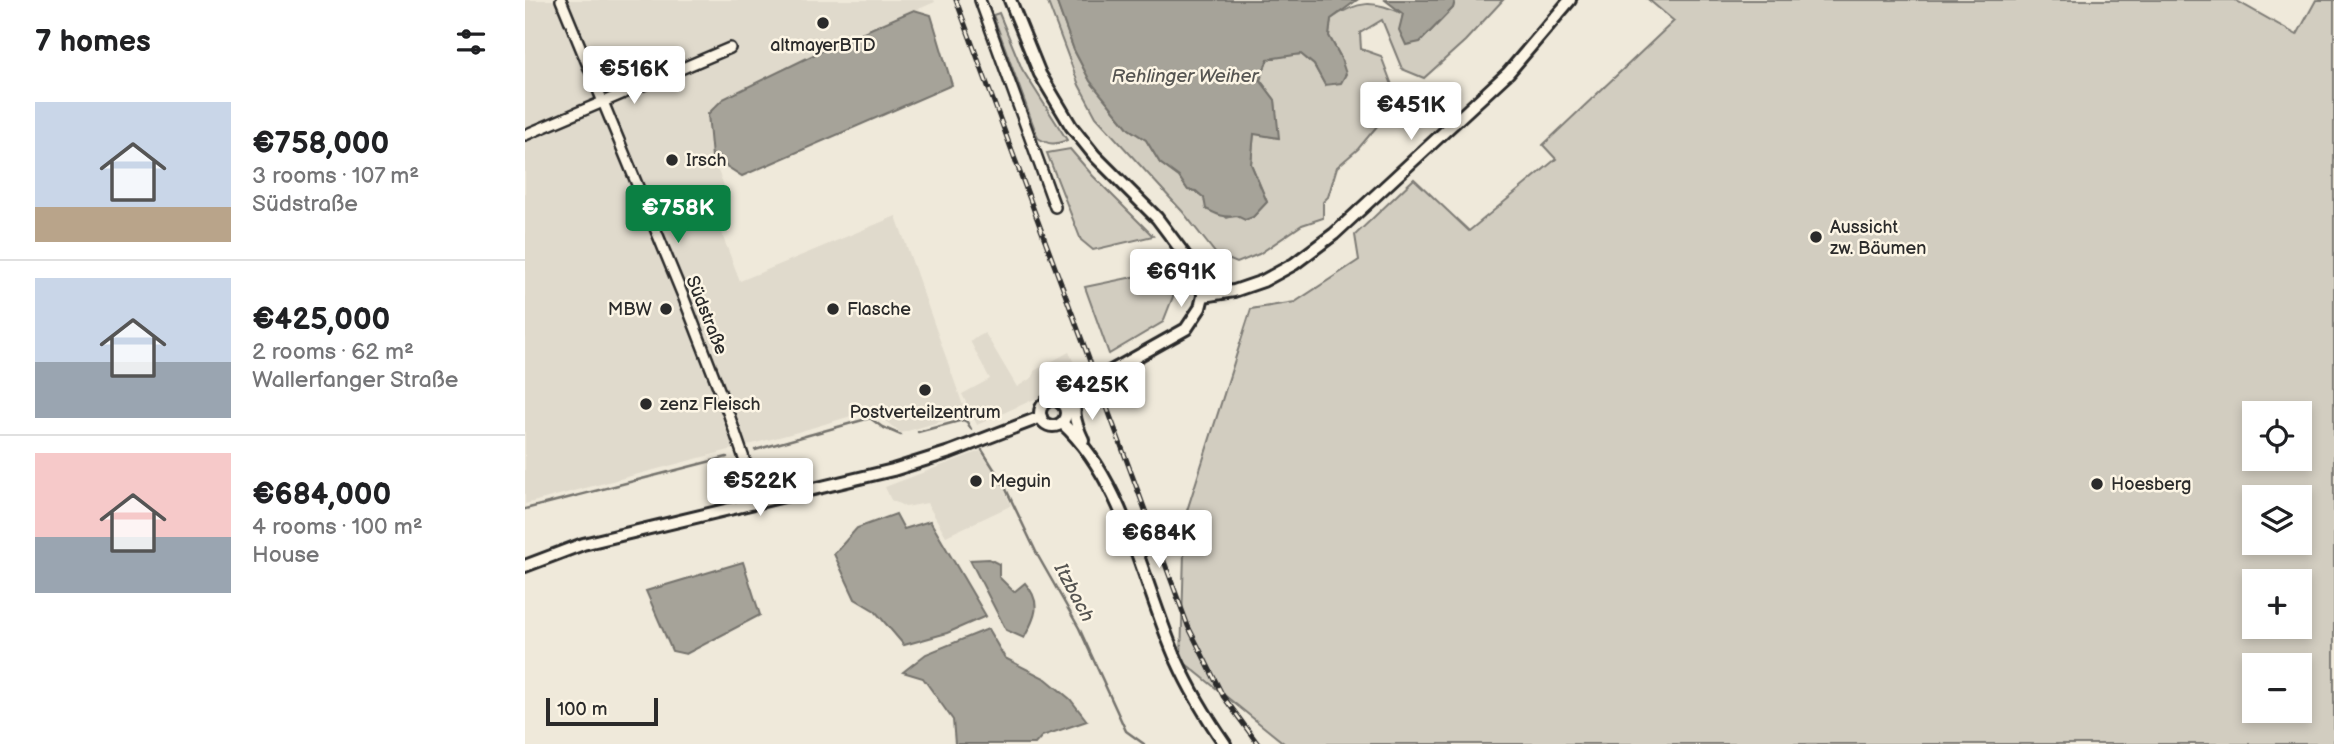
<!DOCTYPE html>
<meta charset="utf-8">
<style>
:root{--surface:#fff;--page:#f2f2f2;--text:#202124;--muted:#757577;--line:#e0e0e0;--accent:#0b8043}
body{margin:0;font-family:"Balsamiq Sans",sans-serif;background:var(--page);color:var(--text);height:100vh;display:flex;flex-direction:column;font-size:26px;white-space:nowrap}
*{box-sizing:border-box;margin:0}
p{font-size:23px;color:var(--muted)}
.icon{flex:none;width:38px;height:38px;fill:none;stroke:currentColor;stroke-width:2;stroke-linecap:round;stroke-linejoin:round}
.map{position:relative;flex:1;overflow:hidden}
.details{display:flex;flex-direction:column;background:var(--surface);width:525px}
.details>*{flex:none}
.controls{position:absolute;left:1717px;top:401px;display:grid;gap:14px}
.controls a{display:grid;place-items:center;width:70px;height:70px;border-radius:0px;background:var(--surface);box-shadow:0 4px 10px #0003;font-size:35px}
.scale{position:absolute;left:21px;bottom:18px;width:112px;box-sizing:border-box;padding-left:7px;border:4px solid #2b2b2b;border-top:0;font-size:19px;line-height:24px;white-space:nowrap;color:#2b2b2b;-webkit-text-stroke:5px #fcf5e5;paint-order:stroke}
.price{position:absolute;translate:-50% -60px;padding:0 16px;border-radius:7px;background:#fff;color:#222;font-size:23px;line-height:46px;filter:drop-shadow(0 2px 4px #0008)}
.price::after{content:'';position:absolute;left:50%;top:42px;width:21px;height:16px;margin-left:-10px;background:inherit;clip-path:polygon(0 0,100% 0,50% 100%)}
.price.selected{background:var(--accent);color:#fff}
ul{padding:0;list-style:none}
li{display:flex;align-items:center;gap:21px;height:175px;padding:0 35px}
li+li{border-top:2px solid var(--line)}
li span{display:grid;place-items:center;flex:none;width:196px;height:140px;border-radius:0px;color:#555}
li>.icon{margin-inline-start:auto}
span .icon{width:84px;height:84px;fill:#fffc;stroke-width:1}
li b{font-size:30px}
h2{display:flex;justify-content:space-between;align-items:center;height:84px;padding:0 35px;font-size:30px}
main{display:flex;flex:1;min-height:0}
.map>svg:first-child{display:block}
.built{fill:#e0dacc}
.green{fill:#d2cdc0;stroke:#7e7c76;stroke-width:2;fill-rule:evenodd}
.water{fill:#a6a399;stroke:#75736d;stroke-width:2}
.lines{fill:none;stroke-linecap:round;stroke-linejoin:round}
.stream{stroke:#75736d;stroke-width:2.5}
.minor-casing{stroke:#2b2b2b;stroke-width:14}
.major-casing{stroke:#2b2b2b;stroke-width:16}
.minor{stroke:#fcf5e5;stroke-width:9}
.major{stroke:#fcf5e5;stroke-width:10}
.rail-casing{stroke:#2b2b2b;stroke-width:5}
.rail{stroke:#fcf5e5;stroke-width:2.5;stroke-dasharray:8;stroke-linecap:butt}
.poi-dot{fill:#2b2b2b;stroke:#fcf5e5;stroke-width:2.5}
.labels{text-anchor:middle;stroke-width:5;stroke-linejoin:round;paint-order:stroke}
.poi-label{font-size:18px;fill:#2b2b2b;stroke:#fcf5e5;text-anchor:start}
.street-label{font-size:18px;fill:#2b2b2b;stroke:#fcf5e5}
.water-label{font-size:19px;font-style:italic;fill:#565552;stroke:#fcf5e5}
</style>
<main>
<section class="details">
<h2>7 homes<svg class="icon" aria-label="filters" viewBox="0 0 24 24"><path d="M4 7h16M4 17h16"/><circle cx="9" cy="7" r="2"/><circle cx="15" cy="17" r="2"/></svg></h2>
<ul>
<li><span style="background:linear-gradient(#c9d6e8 75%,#b9a48a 0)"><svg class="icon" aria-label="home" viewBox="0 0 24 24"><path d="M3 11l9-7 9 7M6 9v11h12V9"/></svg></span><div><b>€758,000</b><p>3 rooms · 107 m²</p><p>Südstraße</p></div></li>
<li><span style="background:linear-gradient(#c9d6e8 60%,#9aa5b1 0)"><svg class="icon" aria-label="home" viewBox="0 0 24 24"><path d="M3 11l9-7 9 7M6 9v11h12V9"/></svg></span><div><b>€425,000</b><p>2 rooms · 62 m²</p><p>Wallerfanger Straße</p></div></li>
<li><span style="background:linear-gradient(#f6c9c9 60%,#9aa5b1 0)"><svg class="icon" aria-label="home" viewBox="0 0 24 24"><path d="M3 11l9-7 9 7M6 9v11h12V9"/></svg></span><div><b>€684,000</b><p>4 rooms · 100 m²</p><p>House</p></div></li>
</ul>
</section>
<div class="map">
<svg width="1809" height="744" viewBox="0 0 1809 744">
<rect width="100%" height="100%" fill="#efe9da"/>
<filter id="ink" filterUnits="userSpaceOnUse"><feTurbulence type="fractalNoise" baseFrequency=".0143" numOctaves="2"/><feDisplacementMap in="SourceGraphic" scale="14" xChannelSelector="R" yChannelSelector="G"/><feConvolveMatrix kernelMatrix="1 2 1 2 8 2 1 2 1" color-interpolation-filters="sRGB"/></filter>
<g filter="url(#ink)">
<g class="built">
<path d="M0,0H409L410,2L311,44L187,157L201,190L129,214L132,221L186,206L215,281L371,216L441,414L376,433L346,410L273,432L0,504Z"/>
<path d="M460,333L492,387L508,377L509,371L544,352L556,378L452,425L437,394L465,379L445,341Z"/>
<path d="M455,451L476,482L486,505L483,507L421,536L402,503L381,507L366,500L360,487Z"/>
</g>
<g class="green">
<path d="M522,0H531L549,50L565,81L604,129L621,140L635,163L654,177L663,190L671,191L702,218L712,215L728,217L742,202L726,164L729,133L753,138L750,100L735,80L743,58L776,54L789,65L800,85L815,56L804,36L806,19C833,0 849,0 878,14L875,30L895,42L928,8L930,0H978L940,41L899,78L877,69L857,20L835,33L836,49L856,56L873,101L833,149L812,167L803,197L798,202V218L777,225L734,254L712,263L691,254L657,211L571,117L554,85Z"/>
<path d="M1124,0H1710L1772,35L1791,0H1809V744H760L656,660L660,517L726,309L770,302L834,260L830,235L889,179L944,231L1031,159L1018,145L1149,21ZM1729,413H1774V458H1729ZM1729,497H1774V542H1729ZM1729,581H1774V626H1729ZM1729,665H1774V710H1729Z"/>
<path d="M474,13L497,69L542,140C530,145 524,145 513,138L468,15Z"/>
<path d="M545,149L568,176L628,236L568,250L556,240L522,153Z"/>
<path d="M632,272L645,278L649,294L638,322L584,354L560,287Z"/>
</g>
<g class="water">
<path d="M531,0H832L806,19L804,36L815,56L821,74L816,83L800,85L789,65L776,54L743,59L735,80L750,100L754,138L729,134L726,164L742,202L728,217L720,220L712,216C699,218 693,215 681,209L679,198L671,191L663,190L654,177L635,163L621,140L604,129L565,81L549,50Z"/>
<path d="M860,0H930L928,8L895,42L881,45L874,30L878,14Z"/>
<path d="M389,10L406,15L427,85L217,176L187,157L183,114L198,99L311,44Z"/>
<path d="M371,514L379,529L405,521L461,616L422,633L379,645L350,611L330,599L309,554L332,528Z"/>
<path d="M464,559L474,564V577L489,592L500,583C518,603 510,618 499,638L481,630L445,560Z"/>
<path d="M218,562L235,615L161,654L147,651L121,591Z"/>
<path d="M463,629L480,658L521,679L545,699L562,721L517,736L510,744H430L428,720L398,678L378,672L401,654Z"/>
</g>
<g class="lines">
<g class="stream">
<path d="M393,432L438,420L442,422L446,429"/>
<path d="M230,450L345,418L357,427L376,435"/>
<path d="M457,450L479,485L513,556L554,628L601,731L619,744"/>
<path d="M0,509L202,457"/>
</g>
<g class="minor-casing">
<g id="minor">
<path d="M36,0L158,296L204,415L234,502"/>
<path d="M455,0L530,207"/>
<path d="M0,135L205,48"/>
</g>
</g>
<g class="major-casing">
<g id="major">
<path d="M485,0L515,74L546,126L570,156L632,218L659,254L677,285L678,296L675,308L661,329L547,393L536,403"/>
<path d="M678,296L709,291L738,281L769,264L809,234L983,73L1045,0"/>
<path d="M557,390C544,405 550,423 558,440"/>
<circle cx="528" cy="413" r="13"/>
<path d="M537,423C600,480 618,585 652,661C665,690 682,718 700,744"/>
<path d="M0,566L58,544L368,470L425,452L516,417"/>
</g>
</g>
<use href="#minor" class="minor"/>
<use href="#major" class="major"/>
<g class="rail-casing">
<path id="rail" d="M431,0L663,626L698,696L733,744"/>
</g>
<use href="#rail" class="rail"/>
</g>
</g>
<g class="poi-dot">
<circle cx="298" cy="23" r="7"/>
<circle cx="147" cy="160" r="7"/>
<circle cx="1291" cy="237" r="7"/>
<circle cx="141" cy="309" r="7"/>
<circle cx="308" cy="309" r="7"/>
<circle cx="400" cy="390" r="7"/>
<circle cx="121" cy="404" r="7"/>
<circle cx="451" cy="481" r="7"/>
<circle cx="1572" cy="484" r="7"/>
</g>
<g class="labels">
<g class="poi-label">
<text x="298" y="51" text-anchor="middle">altmayerBTD</text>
<text x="161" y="166">Irsch</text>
<text x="1305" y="233">Aussicht<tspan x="1305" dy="21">zw. Bäumen</tspan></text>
<text x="127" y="315" text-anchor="end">MBW</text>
<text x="322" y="315">Flasche</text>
<text x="135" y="410">zenz Fleisch</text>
<text x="400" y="418" text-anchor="middle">Postverteilzentrum</text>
<text x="465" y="487">Meguin</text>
<text x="1586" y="490">Hoesberg</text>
</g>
<g class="street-label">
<text transform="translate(182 315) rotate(68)" y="6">Südstraße</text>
</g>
<g class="water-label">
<text x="660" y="82">Rehlinger Weiher</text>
<text transform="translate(550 592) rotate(62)" y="7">Itzbach</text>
</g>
</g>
</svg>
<div class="controls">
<a><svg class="icon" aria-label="locate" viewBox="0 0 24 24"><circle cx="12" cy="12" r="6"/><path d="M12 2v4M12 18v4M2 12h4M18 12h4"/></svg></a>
<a><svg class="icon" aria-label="layers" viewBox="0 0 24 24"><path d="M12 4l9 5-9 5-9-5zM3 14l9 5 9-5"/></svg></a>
<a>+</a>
<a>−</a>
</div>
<div class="scale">100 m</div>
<b class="price" style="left:109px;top:106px">€516K</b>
<b class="price" style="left:886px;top:142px">€451K</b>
<b class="price selected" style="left:153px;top:245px">€758K</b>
<b class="price" style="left:656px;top:309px">€691K</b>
<b class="price" style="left:567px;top:422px">€425K</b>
<b class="price" style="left:235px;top:518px">€522K</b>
<b class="price" style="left:634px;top:570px">€684K</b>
</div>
</main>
